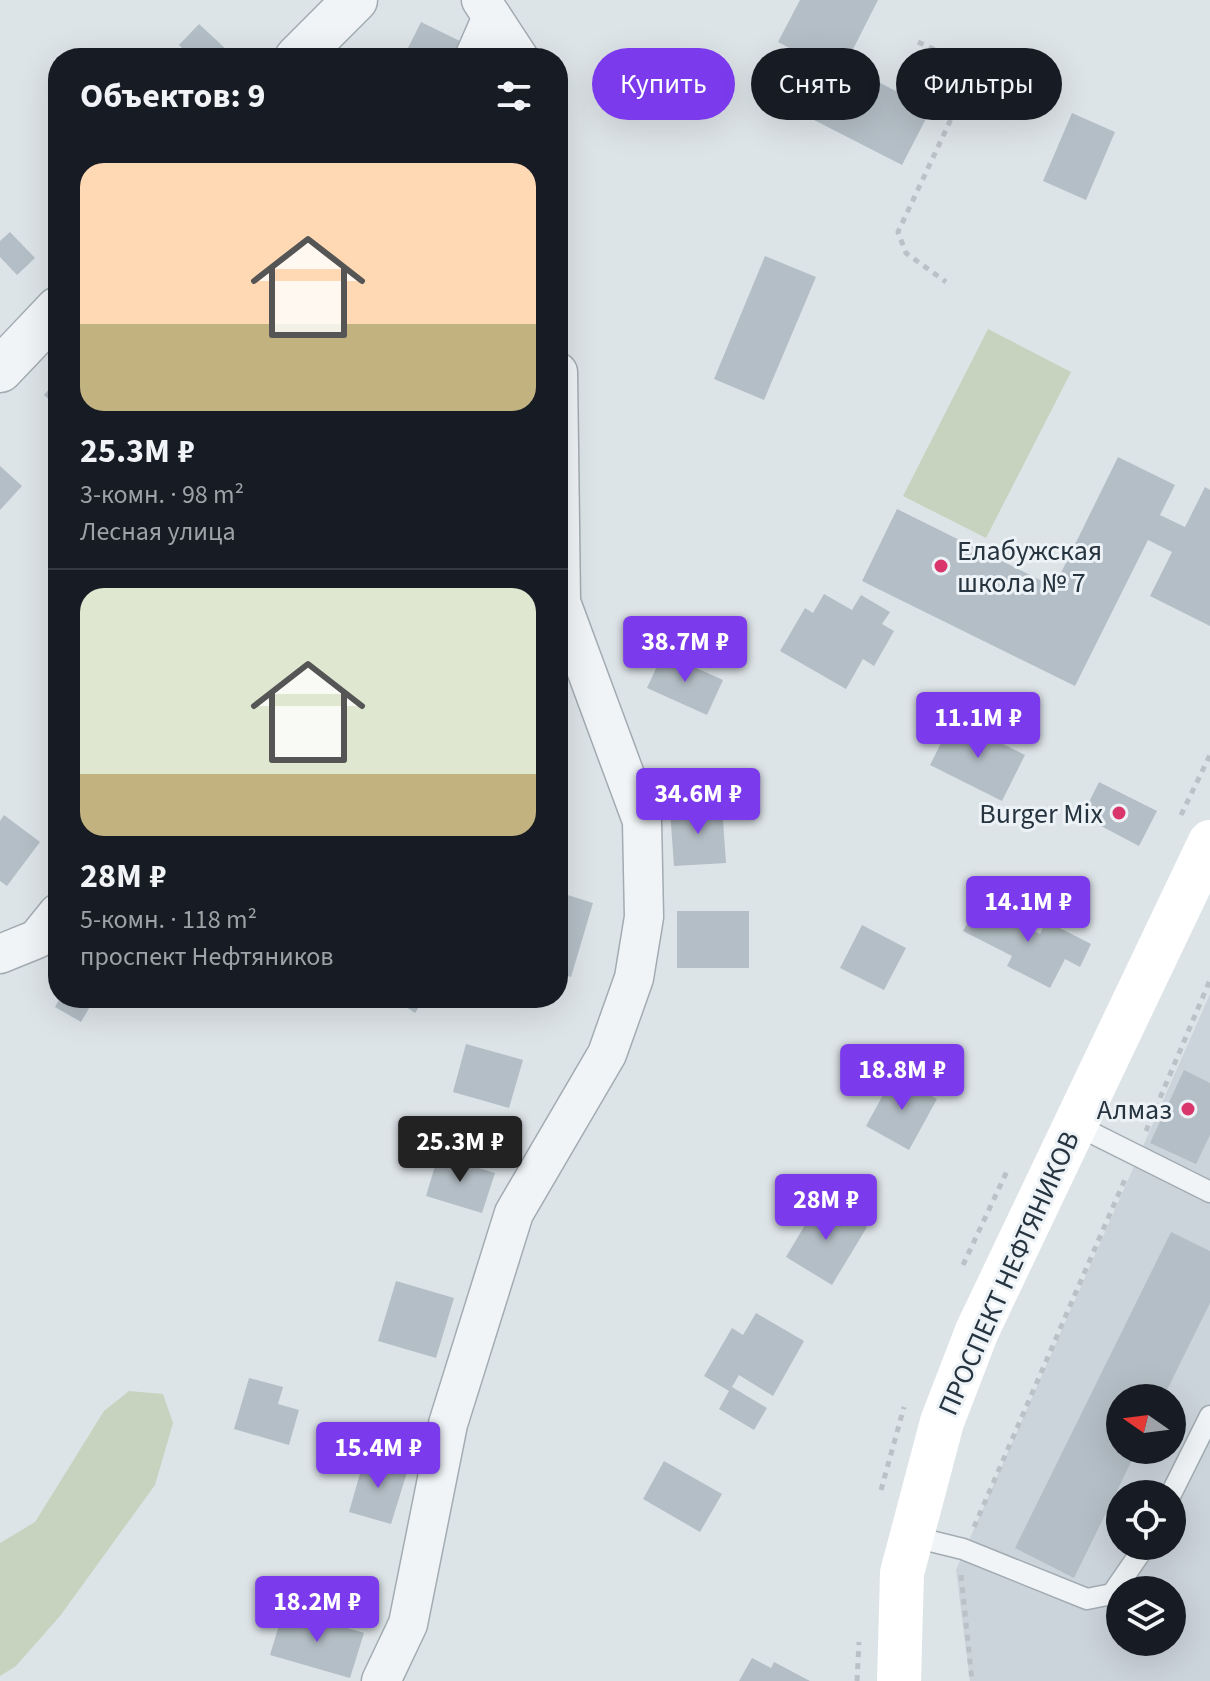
<!DOCTYPE html>
<html lang="ru">
<meta charset="utf-8">
<style>
:root{--surface:#171b24;--page:#242831;--text:#f1f3f6;--muted:#9ea1a6;--line:#363941;--accent:#7c3aed}
body{margin:0;font-family:"Source Sans 3",sans-serif;background:var(--page);color:var(--text);height:100vh;display:flex;flex-direction:column;font-size:30px;white-space:nowrap}
*{box-sizing:border-box;margin:0}
p{font-size:26px;color:var(--muted)}
.icon{flex:none;width:44px;height:44px;fill:none;stroke:currentColor;stroke-width:2;stroke-linecap:round;stroke-linejoin:round}
.map{position:relative;flex:1;overflow:hidden}
.details{position:absolute;left:48px;top:48px;width:520px;height:960px;display:flex;flex-direction:column;background:var(--surface);border-radius:32px;box-shadow:0 8px 32px #0002}
.details>*{flex:none}
.guide{position:absolute;left:592px;top:48px;width:498px;height:72px;display:flex;gap:16px}
.needle{width:52px;rotate:284deg}
.controls{position:absolute;left:1106px;top:1384px;display:grid;gap:16px}
.controls a{display:grid;place-items:center;width:80px;height:80px;border-radius:50%;background:var(--surface);box-shadow:0 8px 32px #0002;font-size:40px}
.price{position:absolute;translate:-50% -68px;padding:0 18px;border-radius:8px;background:var(--accent);color:#fff;font-size:26px;line-height:52px;filter:drop-shadow(0 2px 4px #0008)}
.price::after{content:'';position:absolute;left:50%;top:48px;width:24px;height:18px;margin-left:-12px;background:inherit;clip-path:polygon(0 0,100% 0,50% 100%)}
.price.selected{background:#222;color:#fff}
ul{padding:0;list-style:none}
li{display:grid;align-content:center;gap:16px;height:424px;padding:0 32px}
li+li{border-top:2px solid var(--line)}
li span{display:grid;place-items:center;height:248px;border-radius:24px;color:#555}
li>.icon{margin-inline-start:auto}
span .icon{width:144px;height:144px;fill:#fffc;stroke-width:1}
li b{font-size:34px}
h2{display:flex;justify-content:space-between;align-items:center;height:96px;padding:0 32px;font-size:34px}
.pill{padding:0 28px;border-radius:36px;background:var(--surface);box-shadow:0 8px 32px #0002;font-size:28px;line-height:72px}
.pill.selected{background:var(--accent);color:#fff}
.map>svg:first-child{display:block}
.built{fill:#cbd3db;fill-rule:evenodd}
.green{fill:#c7d3be}
.building{fill:#b4bec6}
.lines{fill:none;stroke-linecap:round;stroke-linejoin:round}
.service-casing{stroke:#a2acb2;stroke-width:23}
.minor-casing{stroke:#a2acb2;stroke-width:41}
.tertiary-casing{stroke:#a2acb2;stroke-width:47}
.path{stroke:#bbc2c7;stroke-width:5;stroke-dasharray:6 6;stroke-linecap:butt}
.service{stroke:#f0f4f6;stroke-width:20}
.minor{stroke:#f0f4f6;stroke-width:38}
.tertiary{stroke:#f0f4f6;stroke-width:44}
.secondary{stroke:#fff;stroke-width:44}
.poi-dot{fill:#d9376c;stroke:#edf2f6;stroke-width:3}
.labels{text-anchor:middle;stroke-width:6;stroke-linejoin:round;paint-order:stroke}
.poi-label{font-size:28px;fill:#263440;stroke:#edf2f6;text-anchor:end}
.street-label{font-size:28px;fill:#263440;stroke:#edf2f6}
</style>
<div class="map">
<svg width="1210" height="1681" viewBox="0 0 1210 1681">
<rect width="100%" height="100%" fill="#dde4e8"/>
<path class="built" d="M1210,994V1681H970L956,1570ZM1120,1398H1172V1450H1120ZM1120,1494H1172V1546H1120ZM1120,1590H1172V1642H1120Z"/>
<g class="green">
<path d="M988,329L1071,372L986,538L903,496Z"/>
<path d="M129,1391L163,1394L173,1423L155,1485L60,1616L16,1666L0,1676V1543L35,1522L104,1411Z"/>
</g>
<g class="building">
<path d="M800,0H878L845,65L931,109L902,165L773,99L797,52L778,42Z"/>
<path d="M421,22L468,45L462,58H403Z"/>
<path d="M199,24L228,51L221,58H192L179,45Z"/>
<path d="M1072,113L1115,132L1086,200L1043,181Z"/>
<path d="M10,232L35,258L17,275L0,257V241Z"/>
<path d="M765,256L816,277L764,400L714,379Z"/>
<path d="M58,379V407L44,395Z"/>
<path d="M1118,457L1175,485L1160,515L1185,527L1205,487L1210,490V626L1150,596L1172,552L1148,540L1075,686L862,581L897,509L1054,587Z"/>
<path d="M0,466L22,486L0,510Z"/>
<path d="M824,594L852,610L861,595L890,612L882,624L894,631L874,666L863,659L846,689L780,651L805,608L813,613Z"/>
<path d="M663,653L723,680L707,715L647,688Z"/>
<path d="M953,719L1025,755L1002,801L930,765Z"/>
<path d="M1099,782L1157,811L1139,846L1082,816Z"/>
<path d="M722,806L726,863L674,866L670,810Z"/>
<path d="M4,815L40,842L7,886L0,881V821Z"/>
<path d="M558,892L593,903L571,977L558,973Z"/>
<path d="M979,902L1040,934L1046,921L1091,944L1080,967L1065,959L1050,988L1007,966L1012,956L963,931Z"/>
<rect x="677" y="911" width="72" height="57"/>
<path d="M862,925L906,948L884,990L840,968Z"/>
<path d="M60,998H95L81,1022L55,1007Z"/>
<path d="M393,998H425L415,1013Z"/>
<path d="M466,1044L523,1060L509,1108L453,1092Z"/>
<path d="M1184,1070L1210,1083V1135L1196,1164L1150,1143Z"/>
<path d="M894,1075L937,1099L909,1150L866,1126Z"/>
<path d="M438,1156L495,1173L482,1213L426,1196Z"/>
<path d="M821,1198L867,1227L832,1285L786,1257Z"/>
<path d="M1171,1232L1210,1251V1303L1163,1398H1120V1450H1137L1074,1578L1015,1548Z"/>
<path d="M396,1281L454,1298L436,1358L378,1341Z"/>
<path d="M756,1313L804,1341L773,1396L739,1375L732,1387L767,1408L754,1430L719,1409L729,1391L704,1376L732,1328L743,1335Z"/>
<path d="M249,1378L283,1387L278,1404L299,1410L289,1445L234,1429Z"/>
<path d="M365,1456L408,1469L391,1524L349,1512Z"/>
<path d="M664,1461L722,1494L700,1532L643,1499Z"/>
<path d="M284,1609L364,1633L350,1678L270,1655Z"/>
<path d="M752,1658L771,1668L774,1662L810,1681H739Z"/>
</g>
<g class="lines">
<g class="service-casing">
<g id="service">
<path d="M1074,1124L1210,1192"/>
<path d="M1171,1494L1210,1416"/>
<path d="M910,1536L963,1549L1087,1599L1112,1594L1145,1546"/>
</g>
</g>
<g class="minor-casing">
<g id="minor">
<path d="M481,0L519,58"/>
<path d="M474,58L492,17"/>
<path d="M0,954L37,939L58,913"/>
<path d="M381,1681L408,1624L448,1424L514,1213L607,1054L634,978L644,917L642,821L561,602L558,372"/>
</g>
</g>
<g class="tertiary-casing">
<g id="tertiary">
<path d="M297,58L355,0"/>
<path d="M0,370L58,309"/>
</g>
</g>
<g class="path">
<path d="M918,42L975,68L898,232L906,253L946,282"/>
<path d="M1181,815L1210,755"/>
<path d="M1146,1131L1210,980"/>
<path d="M963,1265L1008,1169"/>
<path d="M881,1490L904,1407"/>
<path d="M974,1527L1126,1177"/>
<path d="M961,1575L972,1681"/>
<path d="M857,1681L859,1642"/>
</g>
<use href="#service" class="service"/>
<use href="#minor" class="minor"/>
<use href="#tertiary" class="tertiary"/>
<path class="secondary" d="M899,1681L902,1573L942,1422L977,1331L1210,842"/>
</g>
<g class="poi-dot">
<circle cx="941" cy="566" r="8"/>
<circle cx="1119" cy="813" r="8"/>
<circle cx="1188" cy="1109" r="8"/>
</g>
<g class="labels">
<g class="poi-label">
<text x="957" y="560" text-anchor="start">Елабужская<tspan x="957" dy="32">школа № 7</tspan></text>
<text x="1103" y="823">Burger Mix</text>
<text x="1172" y="1119">Алмаз</text>
</g>
<g class="street-label">
<text transform="translate(1008 1273) rotate(-66)" y="10">ПРОСПЕКТ НЕФТЯНИКОВ</text>
</g>
</g>
</svg>
<div class="controls">
<a><svg class="needle" viewBox="-14 -14 28 28"><path d="M0-13l5 13h-10z" fill="#e53935"/><path d="M0 13l5-13h-10z" fill="#9ea1a6"/></svg></a>
<a><svg class="icon" aria-label="locate" viewBox="0 0 24 24"><circle cx="12" cy="12" r="6"/><path d="M12 2v4M12 18v4M2 12h4M18 12h4"/></svg></a>
<a><svg class="icon" aria-label="layers" viewBox="0 0 24 24"><path d="M12 4l9 5-9 5-9-5zM3 14l9 5 9-5"/></svg></a>
</div>
<b class="price" style="left:685px;top:684px">38.7M ₽</b>
<b class="price" style="left:978px;top:760px">11.1M ₽</b>
<b class="price" style="left:698px;top:836px">34.6M ₽</b>
<b class="price" style="left:1028px;top:944px">14.1M ₽</b>
<b class="price" style="left:902px;top:1112px">18.8M ₽</b>
<b class="price selected" style="left:460px;top:1184px">25.3M ₽</b>
<b class="price" style="left:826px;top:1242px">28M ₽</b>
<b class="price" style="left:378px;top:1490px">15.4M ₽</b>
<b class="price" style="left:317px;top:1644px">18.2M ₽</b>
<div class="guide">
<a class="pill selected">Купить</a>
<a class="pill">Снять</a>
<a class="pill">Фильтры</a>
</div>
<section class="details">
<h2>Объектов: 9<svg class="icon" aria-label="filters" viewBox="0 0 24 24"><path d="M4 7h16M4 17h16"/><circle cx="9" cy="7" r="2"/><circle cx="15" cy="17" r="2"/></svg></h2>
<ul>
<li><span style="background:linear-gradient(#ffd9b3 65%,#c2b280 0)"><svg class="icon" aria-label="home" viewBox="0 0 24 24"><path d="M3 11l9-7 9 7M6 9v11h12V9"/></svg></span><div><b>25.3M ₽</b><p>3-комн. · 98 m²</p><p>Лесная улица</p></div></li>
<li><span style="background:linear-gradient(#dfe7d0 75%,#c2b280 0)"><svg class="icon" aria-label="home" viewBox="0 0 24 24"><path d="M3 11l9-7 9 7M6 9v11h12V9"/></svg></span><div><b>28M ₽</b><p>5-комн. · 118 m²</p><p>проспект Нефтяников</p></div></li>
</ul>
</section>
</div>
